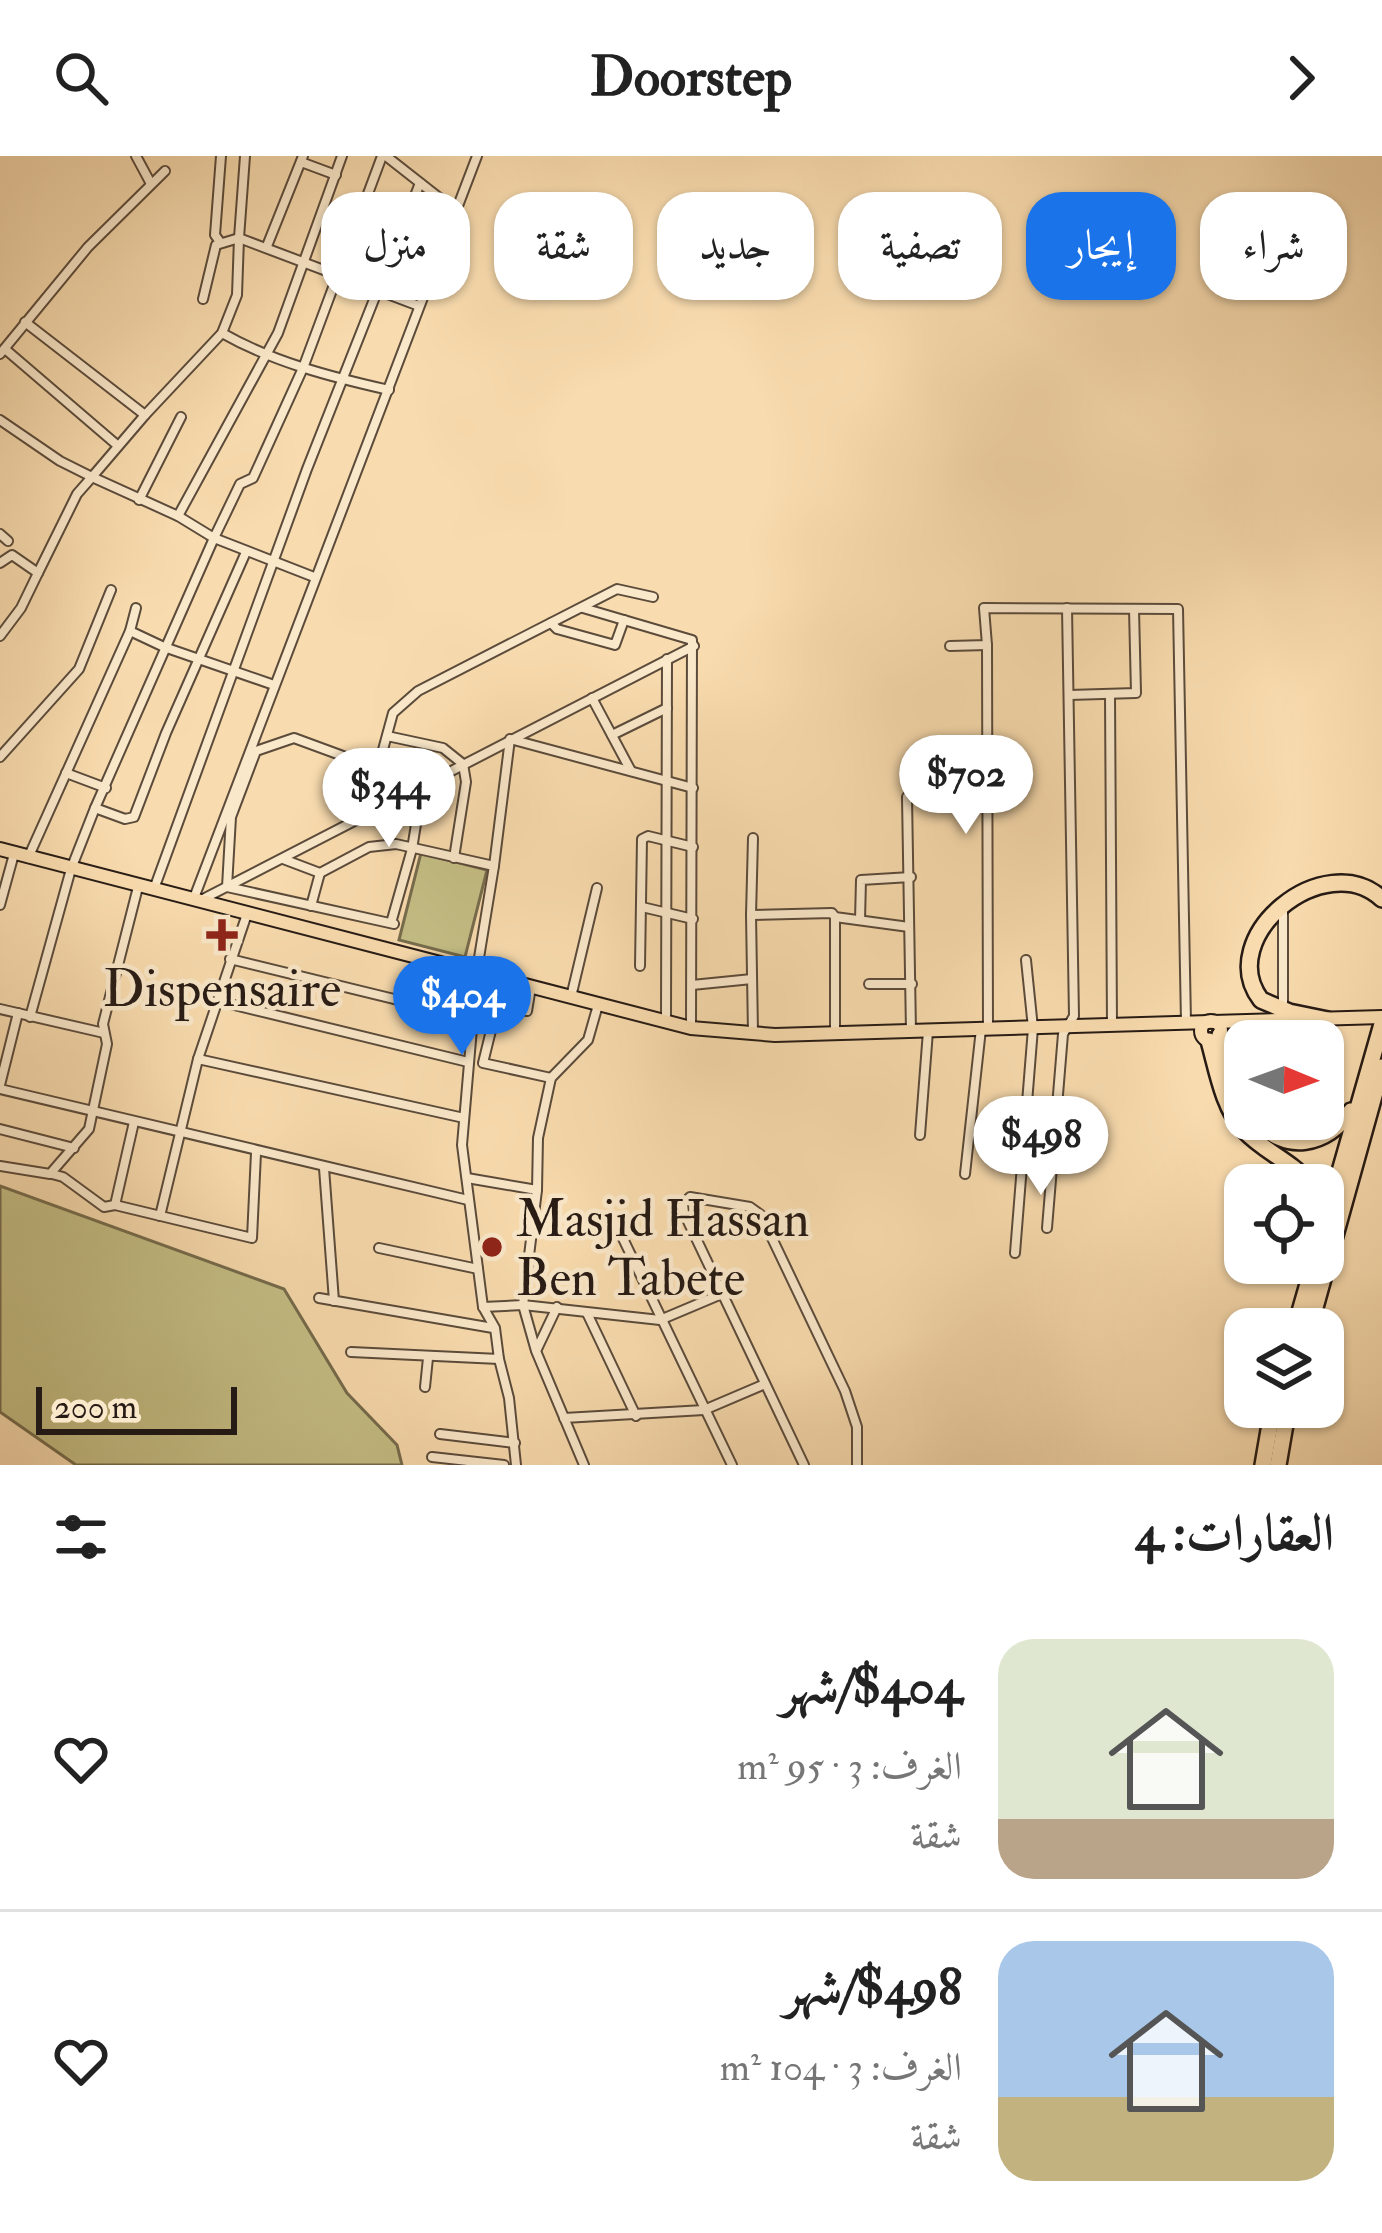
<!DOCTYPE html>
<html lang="ar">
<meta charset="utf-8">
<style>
:root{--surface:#fff;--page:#f2f2f2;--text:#222;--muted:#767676;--line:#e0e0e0;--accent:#1a73e8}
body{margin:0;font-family:"IM FELL Double Pica",Amiri,serif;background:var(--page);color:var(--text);direction:rtl;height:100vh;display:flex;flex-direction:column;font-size:45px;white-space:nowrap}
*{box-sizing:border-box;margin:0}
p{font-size:39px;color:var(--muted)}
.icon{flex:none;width:66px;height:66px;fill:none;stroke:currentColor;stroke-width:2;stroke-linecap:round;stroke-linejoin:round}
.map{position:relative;height:1309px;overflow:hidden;direction:ltr}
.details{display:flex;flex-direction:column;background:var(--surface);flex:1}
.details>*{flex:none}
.banner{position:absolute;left:36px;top:36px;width:1311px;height:108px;direction:rtl;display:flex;gap:24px}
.needle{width:78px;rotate:91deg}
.fabs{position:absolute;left:1224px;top:864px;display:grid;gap:24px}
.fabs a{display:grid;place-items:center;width:120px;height:120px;border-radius:24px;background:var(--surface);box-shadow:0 3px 9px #0004;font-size:60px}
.scale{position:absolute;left:36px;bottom:30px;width:201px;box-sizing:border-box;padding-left:12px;border:6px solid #271b15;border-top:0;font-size:33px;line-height:42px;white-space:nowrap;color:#271b15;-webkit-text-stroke:9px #fae8ca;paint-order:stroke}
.price{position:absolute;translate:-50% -102px;padding:0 27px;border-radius:42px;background:#fff;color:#222;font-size:39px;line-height:78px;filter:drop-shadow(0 3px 6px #0008)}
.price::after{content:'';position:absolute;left:50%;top:72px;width:36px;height:27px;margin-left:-18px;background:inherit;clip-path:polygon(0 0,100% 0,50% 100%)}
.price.current{background:var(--accent);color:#fff}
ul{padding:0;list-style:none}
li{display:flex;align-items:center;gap:36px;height:300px;padding:0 48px}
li+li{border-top:3px solid var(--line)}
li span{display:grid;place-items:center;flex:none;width:336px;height:240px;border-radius:36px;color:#555}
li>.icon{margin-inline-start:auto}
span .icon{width:144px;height:144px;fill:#fffc;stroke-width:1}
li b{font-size:51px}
h2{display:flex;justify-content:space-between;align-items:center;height:144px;padding:0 48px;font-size:51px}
.chip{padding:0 42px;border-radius:36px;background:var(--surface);box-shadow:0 3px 9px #0004;font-size:42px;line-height:108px}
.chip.current{background:var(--accent);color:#fff}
header{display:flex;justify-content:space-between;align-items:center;height:156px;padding:0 48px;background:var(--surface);font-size:54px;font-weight:800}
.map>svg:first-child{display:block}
.green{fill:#c4be85;stroke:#766c4d;stroke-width:3}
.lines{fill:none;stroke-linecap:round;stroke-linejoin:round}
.street-casing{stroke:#5b4b3b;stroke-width:12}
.primary-casing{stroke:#271b15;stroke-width:16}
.highway-casing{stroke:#271b15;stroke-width:20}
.street{stroke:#fae8ca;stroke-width:8}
.primary{stroke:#f8dbae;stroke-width:12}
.highway{stroke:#f8dbae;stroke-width:15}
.poi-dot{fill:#8f2418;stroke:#fae8ca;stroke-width:4.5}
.labels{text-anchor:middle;stroke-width:9;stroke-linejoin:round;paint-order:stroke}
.poi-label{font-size:51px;fill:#271b15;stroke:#fae8ca}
</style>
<header><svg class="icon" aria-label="forward" viewBox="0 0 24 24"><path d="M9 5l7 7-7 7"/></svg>Doorstep<svg class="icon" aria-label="search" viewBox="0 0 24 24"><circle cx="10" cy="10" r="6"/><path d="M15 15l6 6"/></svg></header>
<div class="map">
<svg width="1382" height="1309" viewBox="0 0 1382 1309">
<rect width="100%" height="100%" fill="#f8dbae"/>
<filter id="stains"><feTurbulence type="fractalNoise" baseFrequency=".00167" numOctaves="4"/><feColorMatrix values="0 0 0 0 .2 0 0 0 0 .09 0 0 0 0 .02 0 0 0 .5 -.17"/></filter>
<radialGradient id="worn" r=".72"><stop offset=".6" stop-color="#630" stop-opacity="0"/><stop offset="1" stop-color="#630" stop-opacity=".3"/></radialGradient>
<g class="green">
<path d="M421,697L487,714L465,801L399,784Z"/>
<path d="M0,1030L284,1133L347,1237L397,1289L402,1309H76L0,1256Z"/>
</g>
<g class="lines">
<g class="street-casing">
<g id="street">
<path d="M136,0L150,26"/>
<path d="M245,0L239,82L419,150"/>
<path d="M386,0L456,55"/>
<path d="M301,6L336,19"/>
<path d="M220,86L215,79L221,0"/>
<path d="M267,90L303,0"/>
<path d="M25,166L145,259L92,321L178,360L214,382L314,421"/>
<path d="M222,177C273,206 331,221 389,234"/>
<path d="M5,193L117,289"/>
<path d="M0,198L88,91L165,15"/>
<path d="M145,259L222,177L237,139L239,82L216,89L203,143"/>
<path d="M0,264L60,305L92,321L77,338L38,417"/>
<path d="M139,344L181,261"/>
<path d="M178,360L278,177L342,0"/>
<path d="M0,378L8,385"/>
<path d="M0,407L12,399L38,417L21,452L0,480"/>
<path d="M583,452L692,484L691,871"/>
<path d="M551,467L557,473L615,489L624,464"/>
<path d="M130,475L164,491L274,529"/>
<path d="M987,489L988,872"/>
<path d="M950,490L987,489L984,452L1178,453L1186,866"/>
<path d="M1069,539L1136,537L1134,453"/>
<path d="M1110,539L1112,868"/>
<path d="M592,542L631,615"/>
<path d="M612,579L667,552"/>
<path d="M387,580L443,592L463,608L466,626L454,702"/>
<path d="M0,601L79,513L111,434"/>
<path d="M66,617L106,632"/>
<path d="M907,641L911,876"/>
<path d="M95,652L125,663L134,661L166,577L246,396"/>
<path d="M753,682L751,759L832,757L835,761L909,771"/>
<path d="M28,702L130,475L136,452"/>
<path d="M283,703L320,717L369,691L396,688L494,710L510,583L693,632"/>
<path d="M154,733L307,313L420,27"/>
<path d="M194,742L477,0"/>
<path d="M199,745L694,490"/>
<path d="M0,749L14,698"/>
<path d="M311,750L320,717"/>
<path d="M642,751L693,763"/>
<path d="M1283,756V853"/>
<path d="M751,759L753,877"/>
<path d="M860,764L861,724L911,721"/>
<path d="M391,767L412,693L422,631"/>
<path d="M394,768L227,731L231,661L256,595L294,582L370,610L381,601L393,557L418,535L617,433L653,441"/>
<path d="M230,803L472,862"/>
<path d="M640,810L642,683L648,680L693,691"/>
<path d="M869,828H912"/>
<path d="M692,829L752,823"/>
<path d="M531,831L527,855L497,850L483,907L551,922"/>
<path d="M571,841L597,732"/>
<path d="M218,845L468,906"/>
<path d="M0,853L104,877"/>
<path d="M30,861L71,713L95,652L214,382L240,328L253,322L303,212L382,0"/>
<path d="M666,866L667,503"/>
<path d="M835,877V761"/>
<path d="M198,903L247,758"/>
<path d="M0,929L18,857"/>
<path d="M0,933L468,1044"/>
<path d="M0,973L74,992"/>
<path d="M920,979L928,875"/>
<path d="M0,1010L50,1018L89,973L107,888L103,868L138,731"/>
<path d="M324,1012L334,1145"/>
<path d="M52,1018L63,1021L104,1051L115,1049L252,1082L256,997"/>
<path d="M965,1018L981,873"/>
<path d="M467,1022L537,1034"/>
<path d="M115,1049L134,966"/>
<path d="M160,1060L198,903L464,962"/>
<path d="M616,1068L732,1309"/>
<path d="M1047,1072L1063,878L1074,860L1067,452"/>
<path d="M379,1092L478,1113"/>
<path d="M1015,1097L1033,872L1026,804"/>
<path d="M319,1142L493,1172"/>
<path d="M483,1151L523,1149L660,1164L724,1137"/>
<path d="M587,1157L636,1260"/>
<path d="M537,1193L557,1151"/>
<path d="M351,1196L499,1203L495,1172L483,1151L462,989L477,814L494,710"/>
<path d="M499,1203L509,1242L516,1309"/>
<path d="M425,1231L428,1202"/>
<path d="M564,1262L704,1254L765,1228"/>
<path d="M440,1278L515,1287"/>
<path d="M432,1301L504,1309"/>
<path d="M584,1309L536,1195L523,1149L537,1034L538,982L551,922L588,884L598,849"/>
<path d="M804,1309L684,1057L683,1048L690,1041L750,1051L761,1059L845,1235L857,1271V1309"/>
</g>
</g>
<g class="primary-casing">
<g id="primary">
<path d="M0,693L691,872L775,879L1209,866"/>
<circle cx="1211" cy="875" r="10"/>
<path d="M1213,866L1382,861"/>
</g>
</g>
<g class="highway-casing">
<g id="highway">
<path d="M1328,864L1289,856L1261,844C1213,781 1325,690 1382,743"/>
<path d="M1220,879L1237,940L1245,955"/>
<path d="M1209,885C1217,913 1223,952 1244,974C1264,996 1292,1005 1311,1029"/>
<path d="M1270,885L1298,871L1323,865"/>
<path d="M1256,963C1285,999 1327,989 1351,955"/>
<path d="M1323,1075L1382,868"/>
<path d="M1295,1173L1314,1107"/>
<path d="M1309,1173L1382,911"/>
<path d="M1263,1309L1273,1251"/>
<path d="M1278,1309L1288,1251"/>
</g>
</g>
<use href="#street" class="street"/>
<use href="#primary" class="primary"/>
<use href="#highway" class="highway"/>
</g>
<g class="poi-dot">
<path d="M216 761h12v12h12v12h-12v12h-12v-12h-12v-12h12z"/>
<circle cx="492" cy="1091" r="12"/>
</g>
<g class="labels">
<g class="poi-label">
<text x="222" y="850">Dispensaire</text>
<text x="516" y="1080" text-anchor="start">Masjid Hassan<tspan x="516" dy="59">Ben Tabete</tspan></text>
</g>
</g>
<rect width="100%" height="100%" filter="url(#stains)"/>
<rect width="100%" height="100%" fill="url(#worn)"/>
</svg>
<div class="fabs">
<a><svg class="needle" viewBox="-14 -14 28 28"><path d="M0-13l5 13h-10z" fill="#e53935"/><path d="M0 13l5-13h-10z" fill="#767676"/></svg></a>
<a><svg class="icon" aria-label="locate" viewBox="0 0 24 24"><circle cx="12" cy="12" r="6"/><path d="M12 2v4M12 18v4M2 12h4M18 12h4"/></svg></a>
<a><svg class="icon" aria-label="layers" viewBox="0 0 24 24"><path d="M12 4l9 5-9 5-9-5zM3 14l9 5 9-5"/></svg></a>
</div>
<div class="scale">200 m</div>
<b class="price" style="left:966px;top:681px">$702</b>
<b class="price" style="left:389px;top:694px">$344</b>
<b class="price current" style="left:462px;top:902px">$404</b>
<b class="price" style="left:1041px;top:1042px">$498</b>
<div class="banner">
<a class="chip">شراء</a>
<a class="chip current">إيجار</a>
<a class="chip">تصفية</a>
<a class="chip">جديد</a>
<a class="chip">شقة</a>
<a class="chip">منزل</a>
</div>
</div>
<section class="details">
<h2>العقارات: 4<svg class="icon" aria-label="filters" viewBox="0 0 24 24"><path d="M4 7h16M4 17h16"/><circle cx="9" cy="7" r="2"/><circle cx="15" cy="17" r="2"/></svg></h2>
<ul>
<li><span style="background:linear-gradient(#dfe7d0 75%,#b9a48a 0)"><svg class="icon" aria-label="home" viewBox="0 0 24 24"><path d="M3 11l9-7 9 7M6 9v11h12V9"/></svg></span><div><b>$404/شهر</b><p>الغرف: 3 · 95 m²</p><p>شقة</p></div><svg class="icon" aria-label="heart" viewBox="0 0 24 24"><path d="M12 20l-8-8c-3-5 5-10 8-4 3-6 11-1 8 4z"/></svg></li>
<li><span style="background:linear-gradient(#a9c7e8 65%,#c2b280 0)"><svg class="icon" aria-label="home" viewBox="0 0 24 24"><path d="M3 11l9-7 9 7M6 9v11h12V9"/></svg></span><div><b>$498/شهر</b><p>الغرف: 3 · 104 m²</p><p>شقة</p></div><svg class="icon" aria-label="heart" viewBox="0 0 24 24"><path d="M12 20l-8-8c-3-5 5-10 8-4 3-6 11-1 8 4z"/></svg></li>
</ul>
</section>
